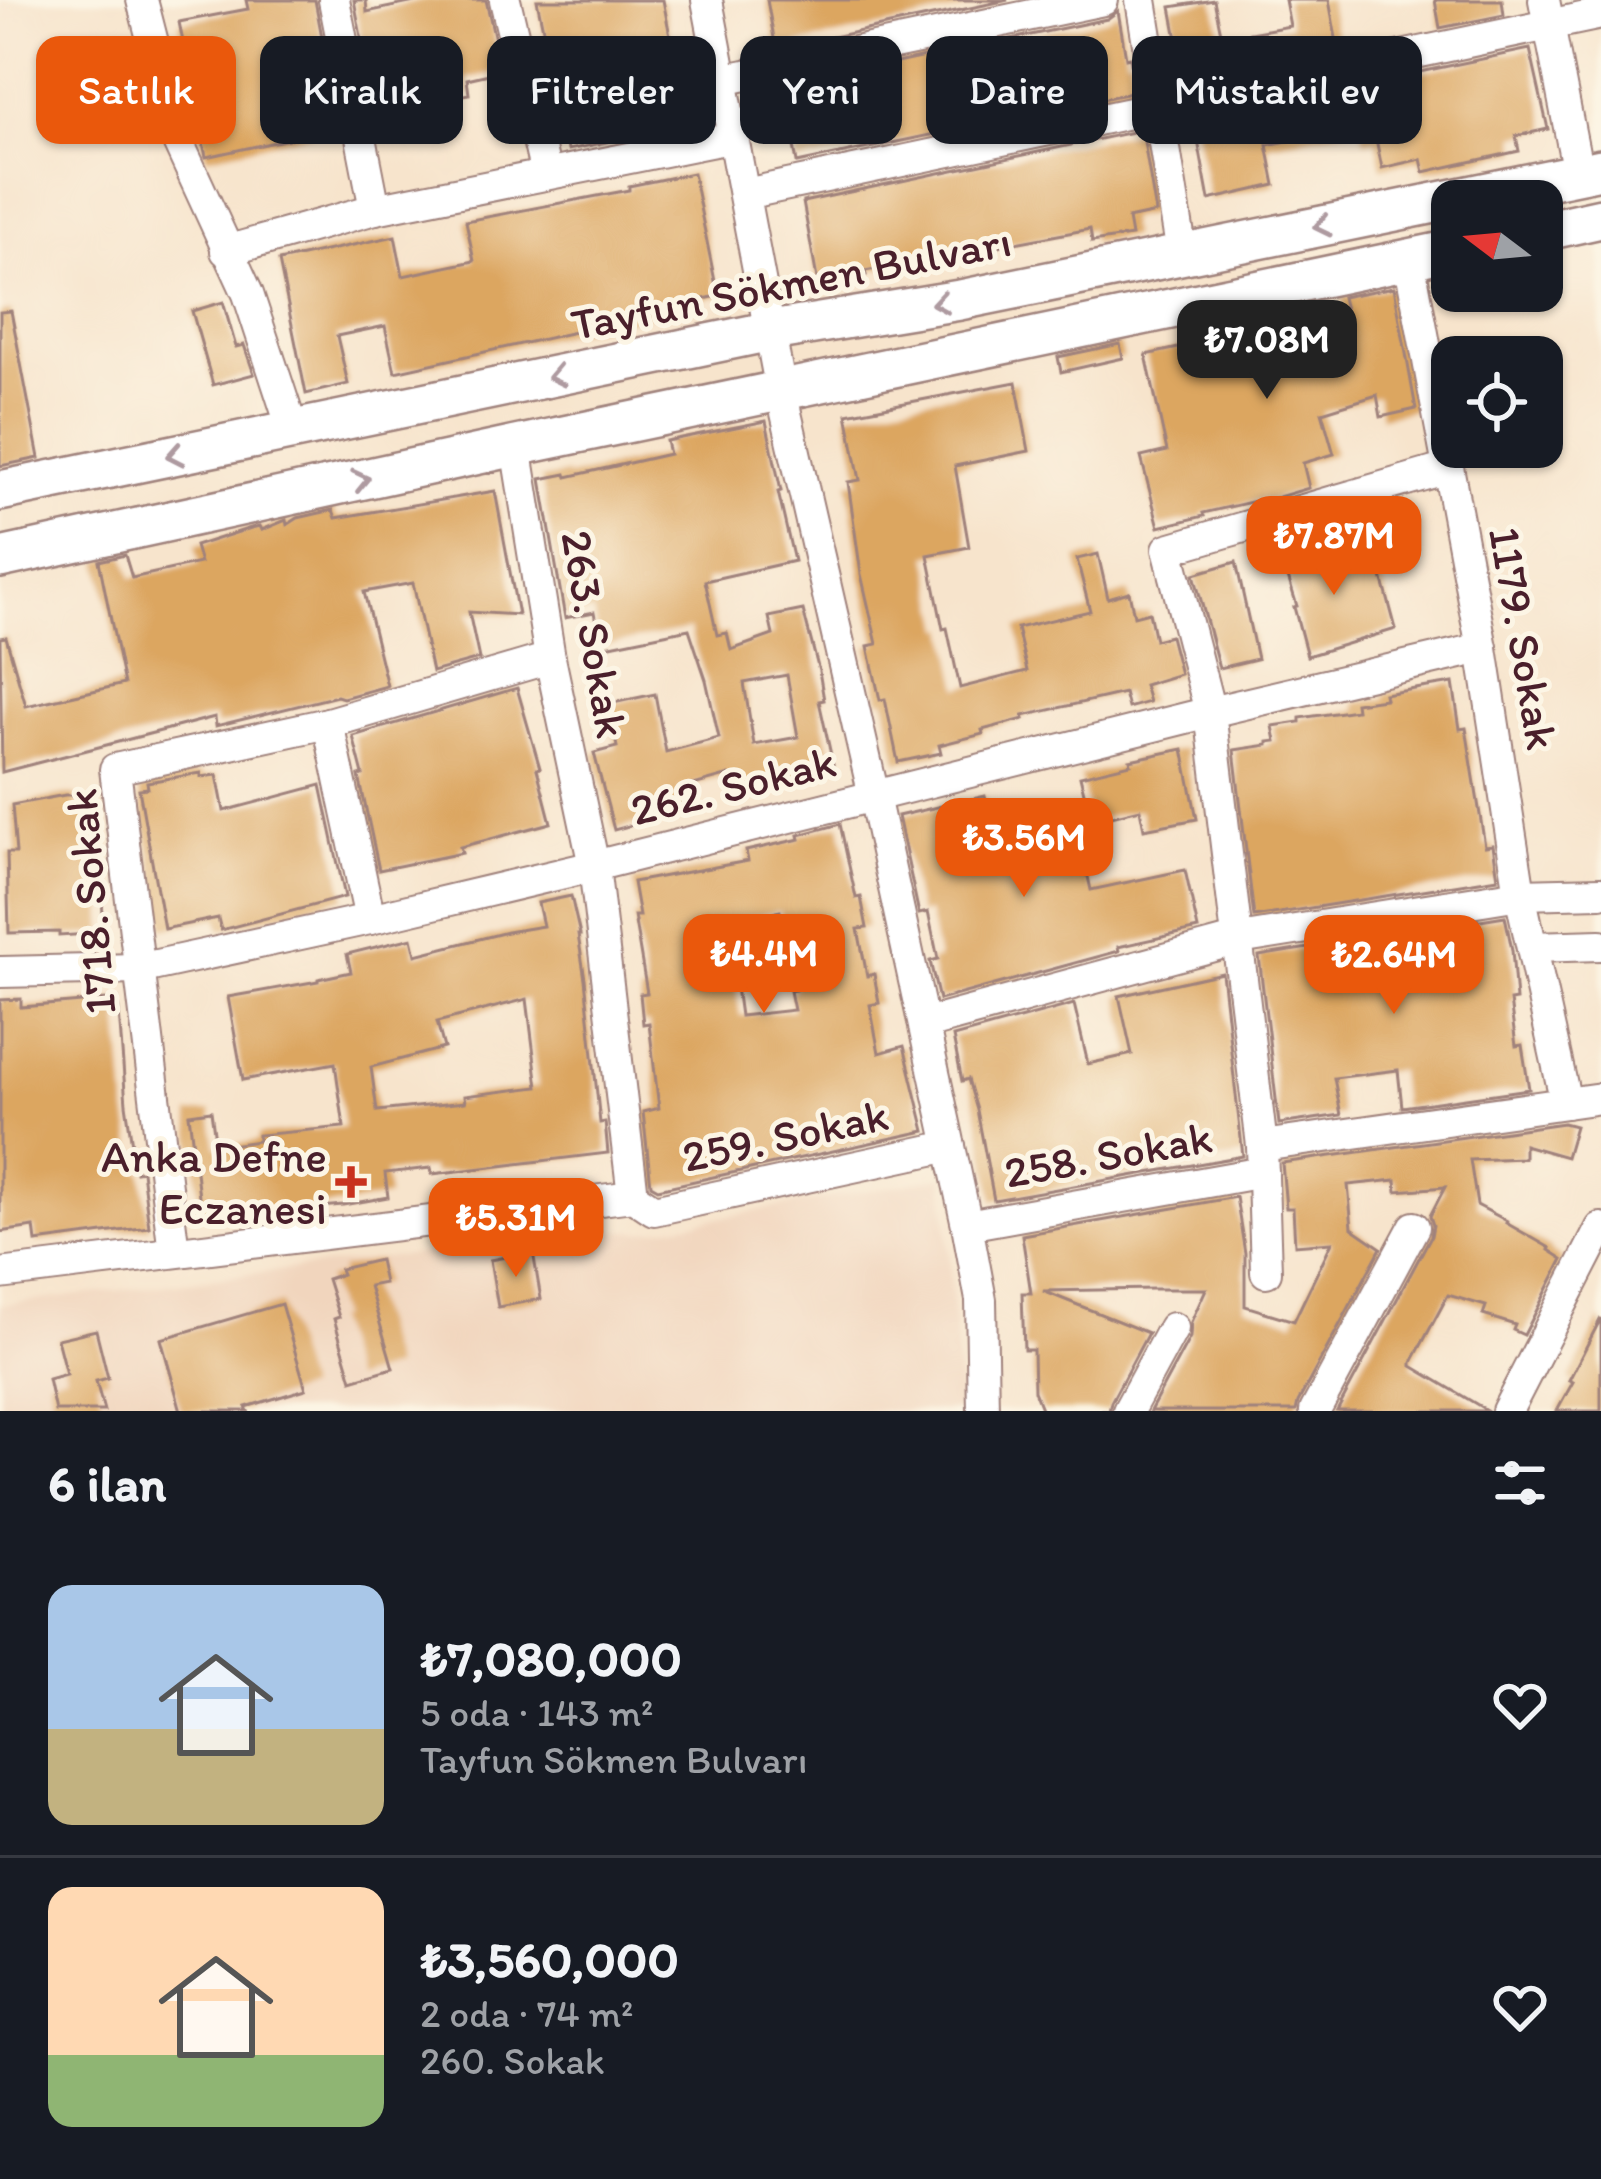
<!DOCTYPE html>
<html lang="tr">
<meta charset="utf-8">
<style>
:root{--surface:#171b24;--page:#242831;--text:#f1f3f6;--muted:#9ea1a6;--line:#363941;--accent:#ea580c}
body{margin:0;font-family:Itim,sans-serif;background:var(--page);color:var(--text);height:100vh;display:flex;flex-direction:column;font-size:45px;white-space:nowrap}
*{box-sizing:border-box;margin:0}
p{font-size:39px;color:var(--muted)}
.icon{flex:none;width:66px;height:66px;fill:none;stroke:currentColor;stroke-width:2;stroke-linecap:round;stroke-linejoin:round}
.map{position:relative;height:1411px;overflow:hidden}
.side{display:flex;flex-direction:column;background:var(--surface);flex:1}
.side>*{flex:none}
.guide{position:absolute;left:36px;top:36px;width:1530px;height:108px;display:flex;gap:24px}
.needle{width:78px;rotate:286deg}
.tools{position:absolute;left:1431px;top:180px;display:grid;gap:24px}
.tools a{display:grid;place-items:center;width:132px;height:132px;border-radius:24px;background:var(--surface);box-shadow:0 3px 9px #0004;font-size:60px}
.price{position:absolute;translate:-50% -102px;padding:0 27px;border-radius:24px;background:var(--accent);color:#fff;font-size:39px;line-height:78px;filter:drop-shadow(0 3px 6px #0008)}
.price::after{content:'';position:absolute;left:50%;top:72px;width:36px;height:27px;margin-left:-18px;background:inherit;clip-path:polygon(0 0,100% 0,50% 100%)}
.price.on{background:#222;color:#fff}
ul{padding:0;list-style:none}
li{display:flex;align-items:center;gap:36px;height:300px;padding:0 48px}
li+li{border-top:3px solid var(--line)}
li span{display:grid;place-items:center;flex:none;width:336px;height:240px;border-radius:24px;color:#555}
li>.icon{margin-inline-start:auto}
span .icon{width:144px;height:144px;fill:#fffc;stroke-width:1}
li b{font-size:51px}
h2{display:flex;justify-content:space-between;align-items:center;height:144px;padding:0 48px;font-size:51px}
.tag{padding:0 42px;border-radius:24px;background:var(--surface);box-shadow:0 3px 9px #0004;font-size:42px;line-height:108px}
.tag.on{background:var(--accent);color:#fff}
.map>svg:first-child{display:block}
.built{fill:#f1d5bd}
.building{fill:#dca661;fill-rule:evenodd}
.lines{fill:none;stroke-linecap:round;stroke-linejoin:round}
.minor-casing{stroke:#a0827c;stroke-width:34}
.major-casing{stroke:#a0827c;stroke-width:44}
.minor{stroke:#fff;stroke-width:30}
.major{stroke:#fff;stroke-width:39}
.oneway{stroke:#ae9aa0}
.poi-dot{fill:#c8321e;stroke:#fcf5e5;stroke-width:4.5}
.labels{text-anchor:middle;stroke-width:10;stroke-linejoin:round;paint-order:stroke}
.street-label{font-size:45px;fill:#4a1f2b;stroke:#fcf5e5}
.poi-label{font-size:45px;fill:#4a1f2b;stroke:#fcf5e5;text-anchor:end}
</style>
<div class="map">
<svg width="1601" height="1411" viewBox="0 0 1601 1411">
<rect width="100%" height="100%" fill="#fcf5e5"/>
<filter id="ink" filterUnits="userSpaceOnUse"><feTurbulence type="fractalNoise" baseFrequency=".00833" numOctaves="2"/><feDisplacementMap in="SourceGraphic" scale="24" xChannelSelector="R" yChannelSelector="G"/><feConvolveMatrix kernelMatrix="1 2 1 2 8 2 1 2 1" color-interpolation-filters="sRGB"/></filter>
<filter id="wash" filterUnits="userSpaceOnUse"><feTurbulence type="fractalNoise" baseFrequency=".004" numOctaves="4" result="noise"/><feDisplacementMap in="SourceGraphic" scale="48" xChannelSelector="R" yChannelSelector="G"/><feGaussianBlur stdDeviation="2.7" result="paint"/><feColorMatrix in="noise" values="0 0 0 0 0 0 0 0 0 0 0 0 0 0 0 0 0 1.4 0 .05"/><feComposite in="paint" operator="in"/></filter>
<g filter="url(#wash)">
<rect width="100%" height="100%" fill="#f7e4cc"/>
<path class="built" d="M943,1177L961,1411H0V1305L612,1230L642,1232Z"/>
<g id="blocks">
<g class="building">
<path d="M246,0H315L336,112L332,113L335,129L206,157L179,22L248,9Z"/>
<path d="M354,0H366L367,12L424,0H486L502,71L467,79L469,94L442,99L444,111L383,124L379,103L374,104Z"/>
<path d="M537,0H663L673,51L679,50L694,124L568,150Z"/>
<path d="M767,0H1008L776,49Z"/>
<path d="M1214,0L1222,38L1290,26L1285,0H1329L1338,49L1185,81L1171,7Z"/>
<path d="M1435,0H1502L1504,15L1440,28Z"/>
<path d="M1118,11L1126,58L1130,57L1135,92L797,163L784,87L934,55L942,95L1007,85L997,42L1107,19Z"/>
<path d="M1530,49L1548,129L1516,136L1519,151L1424,172L1421,159L1382,168L1376,139L1364,141L1361,127L1267,145L1275,185L1209,200L1194,119Z"/>
<path d="M1142,130L1156,213L1128,219L1131,236L1092,242L1090,229L865,271L866,275L818,284L803,202Z"/>
<path d="M693,173L718,296L650,310L651,315L395,372L385,326L337,336L348,384L306,394L279,261L395,236L403,276L474,261L466,221L629,190V186Z"/>
<path d="M1394,287L1416,409L1381,417L1377,395L1322,412L1334,454L1303,463L1309,488L1265,501L1264,499L1203,513L1204,516L1159,527L1141,457L1167,451L1146,355L1197,344L1193,329L1252,316L1292,311L1293,325L1346,314L1342,297Z"/>
<path d="M223,302L236,347L244,345L254,374L213,385L192,311Z"/>
<path d="M11,311L39,458L0,466V312Z"/>
<path d="M1120,344L1123,358L1061,372L1058,357Z"/>
<path d="M1016,382L1029,451L955,466L969,547L928,555L943,629L947,628L960,688L1027,671L1017,628L1090,611L1077,559L1098,554L1108,598L1129,592L1134,616L1149,612L1155,640L1170,636L1180,674L1144,685L1149,702L1128,708L1124,693L1023,716L1024,719L982,730L983,734L939,745L941,753L898,762L885,699L880,700L868,646L877,644L861,574L848,482L860,480L847,414Z"/>
<path d="M766,421L781,491L778,492L794,561L705,581L717,635L727,633L731,650L773,635L769,617L803,610L819,671L824,700L819,701L833,764L803,771L804,777L733,791L729,775L679,789L685,811L614,830L594,753L617,747L608,704L655,694L666,752L719,738L706,680L689,629L601,647L594,612L565,618L541,479L566,474L567,477L669,454L666,441ZM787,675L798,737L754,745L744,683Z"/>
<path d="M495,491L518,615L469,612L479,659L432,672L413,583L364,592L387,686L343,698L337,696L216,726L215,717L2,772L0,638L6,637L26,706L124,684L99,561L125,555L132,578L200,563L195,546L251,528L260,526L262,530L286,520L287,525L298,518L333,510L336,518Z"/>
<path d="M1309,529L1324,577L1378,562L1396,629L1307,656L1294,607L1297,606L1276,538Z"/>
<path d="M1236,562L1257,659L1219,668L1194,574Z"/>
<path d="M1453,683L1460,729L1466,728L1485,846L1493,845L1498,878L1254,917L1234,750L1268,745V742L1276,741L1273,726L1300,722V718L1356,710L1355,703L1385,699L1384,694Z"/>
<path d="M517,688L540,768L537,769L551,823L460,847L462,853L379,870L359,776L363,775L353,736Z"/>
<path d="M1183,749L1197,819L1144,829L1140,809L1091,821L1080,776L1131,764L1130,760Z"/>
<path d="M201,773V777L217,775L224,811L321,785L345,897L221,930L218,918L164,929L139,789L148,788L147,782Z"/>
<path d="M65,795H76L77,811L90,810L93,846H99L104,933L59,936V932L9,933L7,853H16L12,805Z"/>
<path d="M985,796L996,844L1076,824L1091,890L1185,870L1198,929L1118,947L1119,951L939,1000L930,961L938,959L928,912L919,914L898,816Z"/>
<path d="M840,824L856,898L861,897L867,928L858,929L867,976L874,974L879,1003L870,1005L879,1053L904,1046L925,1131L658,1189L651,1185L643,1112L659,1108L649,1023L643,1024L640,994L647,993L634,916H639L633,882L748,861L746,851L800,839L799,835ZM780,911L795,990L790,991L794,1010L740,1016L727,922Z"/>
<path d="M571,896L580,935H578L585,979L600,1123L605,1122L608,1153L432,1174L431,1168L385,1173L388,1197L343,1205L265,1212L264,1204L201,1213L189,1114L211,1111L216,1147L258,1141V1135L344,1127L335,1063L243,1080L228,997L318,981V979L351,972L347,954L412,938L416,955L507,932L543,926L538,903ZM527,999L538,1087L464,1096L465,1102L377,1111L371,1067L444,1048L437,1022Z"/>
<path d="M1505,916L1512,950L1516,1000L1510,1001L1516,1046L1522,1045L1529,1089L1402,1107L1398,1070L1334,1078L1341,1115L1279,1124L1259,956Z"/>
<path d="M1222,973L1243,1156L994,1200L977,1110L968,1079L962,1081L953,1037L1074,1004L1088,1064L1132,1054L1119,996Z"/>
<path d="M21,999V1007L118,999L126,1104L136,1172L142,1171L149,1227L36,1242L34,1227L0,1232V1000Z"/>
<path d="M1563,1123L1575,1126L1566,1157L1524,1145V1158L1470,1160L1477,1205L1507,1221L1506,1223L1550,1248L1549,1250L1563,1259L1524,1335L1513,1330L1515,1325L1483,1315L1486,1306L1448,1295L1412,1362V1366L1488,1411H1337L1431,1236L1433,1225L1430,1216L1445,1187L1397,1191L1396,1180L1348,1185L1352,1228L1381,1248L1298,1402L1296,1411H1150L1190,1337L1191,1322L1206,1289H1154L1043,1291L1148,1333L1111,1402L1109,1411H1042L1034,1391L1033,1350H1024L1022,1293H1031L1022,1235L1236,1197L1245,1253V1306L1294,1321L1332,1242L1295,1245L1293,1208H1286L1282,1163Z"/>
<path d="M533,1252L541,1299L498,1307L490,1260Z"/>
<path d="M379,1260L384,1283L369,1286L393,1368L352,1380L334,1319L339,1317L327,1279L342,1274L340,1269Z"/>
<path d="M281,1304L306,1389L246,1407L248,1411H181L161,1339Z"/>
<path d="M1601,1318V1411H1557L1573,1382L1569,1380Z"/>
<path d="M96,1330L108,1378L96,1381L104,1411H55L48,1379L66,1374L57,1339Z"/>
</g>
</g>
</g>
<g filter="url(#ink)">
<use href="#blocks" fill-opacity="0" stroke="#a0827c" stroke-width="3"/>
<g class="lines">
<g class="minor-casing">
<g id="minor">
<path d="M142,0L179,144L248,294L293,431"/>
<path d="M334,0L375,209"/>
<path d="M505,0L546,174"/>
<path d="M707,0L781,391L874,796L967,1225L981,1300L983,1411"/>
<path d="M1141,0L1182,254"/>
<path d="M1544,0L1578,173"/>
<path d="M722,80L1103,0"/>
<path d="M745,194L1601,14"/>
<path d="M226,251L375,209L734,137"/>
<path d="M1409,259L1482,648L1520,894L1566,1103"/>
<path d="M516,446L550,658L594,866L633,1196"/>
<path d="M328,723L370,919"/>
<path d="M1532,947L1601,945"/>
<path d="M0,972L138,969L370,919L594,866L1210,712L1482,648"/>
<path d="M925,1024L1239,939L1520,894L1601,892"/>
<path d="M1262,1146L1601,1098"/>
<path d="M967,1225L1263,1172"/>
<path d="M174,1252L115,769L328,723L550,658"/>
<path d="M1266,1272L1262,1146L1210,712L1168,549L1448,468"/>
<path d="M0,1274L633,1196L654,1210L950,1146"/>
<path d="M1128,1411L1173,1328"/>
<path d="M1315,1411L1414,1227"/>
<path d="M1507,1411L1601,1228"/>
</g>
</g>
<g class="major-casing">
<g id="major">
<path d="M1542,231L1601,218"/>
<path d="M0,491L771,331L960,300L1601,169"/>
<path d="M0,558L516,446L1452,250"/>
</g>
</g>
<use href="#minor" class="minor"/>
<use href="#major" class="major"/>
</g>
<defs><path id="oneway-chevron" d="M-2-3.5L2.5 0L-2 3.5" fill="none" stroke-width="1.6" stroke-linecap="round" stroke-linejoin="round" transform="scale(3)"/></defs>
<g class="oneway">
<use href="#oneway-chevron" transform="translate(1322 226) rotate(168)"/>
<use href="#oneway-chevron" transform="translate(940 303) rotate(171)"/>
<use href="#oneway-chevron" transform="translate(556 376) rotate(168)"/>
<use href="#oneway-chevron" transform="translate(175 455) rotate(169)"/>
<use href="#oneway-chevron" transform="translate(361 480) rotate(-13)"/>
</g>
</g>
<path class="poi-dot" d="M345 1164h12v12h12v12h-12v12h-12v-12h-12v-12h12z"/>
<g class="labels">
<g class="street-label">
<text transform="translate(791 282) rotate(-11)" y="16">Tayfun Sökmen Bulvarı</text>
<text transform="translate(595 634) rotate(80)" y="16">263. Sokak</text>
<text transform="translate(1524 638) rotate(80)" y="16">1179. Sokak</text>
<text transform="translate(733 785) rotate(-14)" y="16">262. Sokak</text>
<text transform="translate(90 902) rotate(-95)" y="16">1718. Sokak</text>
<text transform="translate(785 1135) rotate(-12)" y="16">259. Sokak</text>
<text transform="translate(1108 1154) rotate(-10)" y="16">258. Sokak</text>
</g>
<g class="poi-label">
<text x="327" y="1172">Anka Defne<tspan x="327" dy="52">Eczanesi</tspan></text>
</g>
</g>
</svg>
<div class="tools">
<a><svg class="needle" viewBox="-14 -14 28 28"><path d="M0-13l5 13h-10z" fill="#e53935"/><path d="M0 13l5-13h-10z" fill="#9ea1a6"/></svg></a>
<a><svg class="icon" aria-label="locate" viewBox="0 0 24 24"><circle cx="12" cy="12" r="6"/><path d="M12 2v4M12 18v4M2 12h4M18 12h4"/></svg></a>
</div>
<b class="price on" style="left:1267px;top:402px">₺7.08M</b>
<b class="price" style="left:1334px;top:598px">₺7.87M</b>
<b class="price" style="left:1024px;top:900px">₺3.56M</b>
<b class="price" style="left:764px;top:1016px">₺4.4M</b>
<b class="price" style="left:1394px;top:1017px">₺2.64M</b>
<b class="price" style="left:516px;top:1280px">₺5.31M</b>
<div class="guide">
<a class="tag on">Satılık</a>
<a class="tag">Kiralık</a>
<a class="tag">Filtreler</a>
<a class="tag">Yeni</a>
<a class="tag">Daire</a>
<a class="tag">Müstakil ev</a>
</div>
</div>
<section class="side">
<h2>6 ilan<svg class="icon" aria-label="filters" viewBox="0 0 24 24"><path d="M4 7h16M4 17h16"/><circle cx="9" cy="7" r="2"/><circle cx="15" cy="17" r="2"/></svg></h2>
<ul>
<li><span style="background:linear-gradient(#a9c7e8 60%,#c2b280 0)"><svg class="icon" aria-label="home" viewBox="0 0 24 24"><path d="M3 11l9-7 9 7M6 9v11h12V9"/></svg></span><div><b>₺7,080,000</b><p>5 oda · 143 m²</p><p>Tayfun Sökmen Bulvarı</p></div><svg class="icon" aria-label="heart" viewBox="0 0 24 24"><path d="M12 20l-8-8c-3-5 5-10 8-4 3-6 11-1 8 4z"/></svg></li>
<li><span style="background:linear-gradient(#ffd9b3 70%,#8fb573 0)"><svg class="icon" aria-label="home" viewBox="0 0 24 24"><path d="M3 11l9-7 9 7M6 9v11h12V9"/></svg></span><div><b>₺3,560,000</b><p>2 oda · 74 m²</p><p>260. Sokak</p></div><svg class="icon" aria-label="heart" viewBox="0 0 24 24"><path d="M12 20l-8-8c-3-5 5-10 8-4 3-6 11-1 8 4z"/></svg></li>
</ul>
</section>
